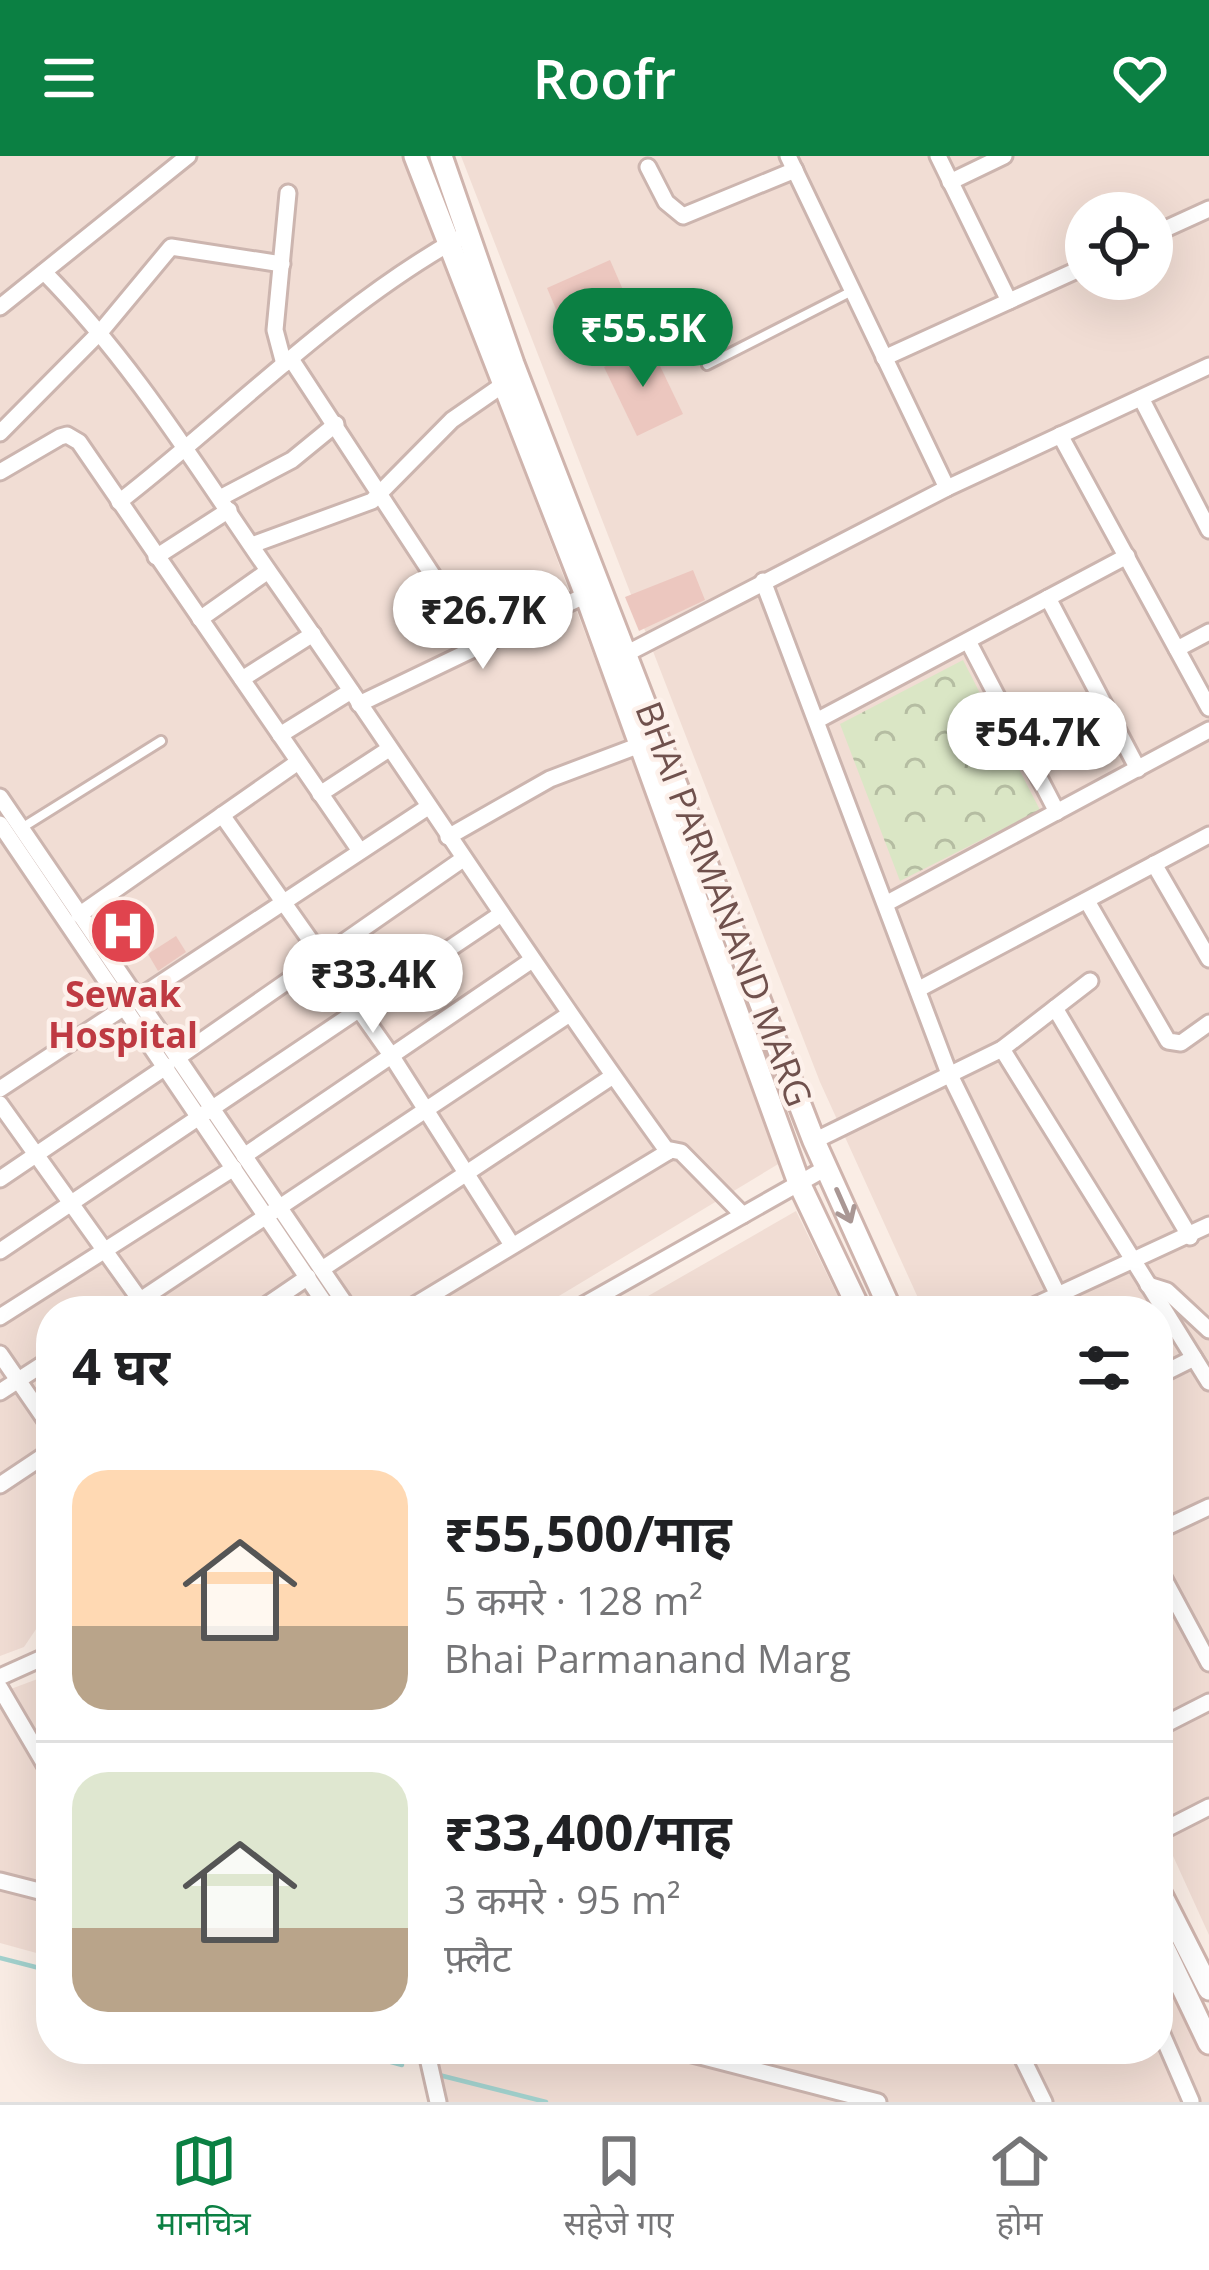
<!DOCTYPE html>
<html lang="hi">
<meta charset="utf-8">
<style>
:root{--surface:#fff;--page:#f6f6f6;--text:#202124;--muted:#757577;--line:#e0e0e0;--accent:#0b8043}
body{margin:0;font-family:"Open Sans","Noto Sans Devanagari",sans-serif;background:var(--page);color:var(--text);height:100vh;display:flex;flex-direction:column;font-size:45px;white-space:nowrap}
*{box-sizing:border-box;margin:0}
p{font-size:39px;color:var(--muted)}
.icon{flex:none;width:66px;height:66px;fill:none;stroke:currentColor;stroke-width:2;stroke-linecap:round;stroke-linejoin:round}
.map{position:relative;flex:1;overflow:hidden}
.side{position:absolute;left:36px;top:1140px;width:1137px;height:768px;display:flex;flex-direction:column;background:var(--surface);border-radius:48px;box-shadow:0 12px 48px #0002}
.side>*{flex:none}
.tools{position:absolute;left:1065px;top:36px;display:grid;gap:24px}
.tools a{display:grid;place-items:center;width:108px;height:108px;border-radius:50%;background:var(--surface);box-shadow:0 12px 48px #0002;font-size:60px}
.price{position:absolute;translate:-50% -102px;padding:0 27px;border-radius:42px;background:#fff;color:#222;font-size:39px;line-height:78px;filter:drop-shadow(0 3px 6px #0008)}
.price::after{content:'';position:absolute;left:50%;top:72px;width:36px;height:27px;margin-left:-18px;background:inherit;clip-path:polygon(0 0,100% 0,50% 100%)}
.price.on{background:var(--accent);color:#fff}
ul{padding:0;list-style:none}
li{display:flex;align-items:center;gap:36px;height:300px;padding:0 36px}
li+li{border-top:3px solid var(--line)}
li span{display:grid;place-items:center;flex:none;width:336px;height:240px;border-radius:36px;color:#555}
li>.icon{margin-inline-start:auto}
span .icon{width:144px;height:144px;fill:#fffc;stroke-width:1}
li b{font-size:51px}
h2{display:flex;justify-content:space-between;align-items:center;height:144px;padding:0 36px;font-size:51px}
header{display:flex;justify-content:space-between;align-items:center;height:156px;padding:0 36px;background:var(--accent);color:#fff;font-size:54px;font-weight:600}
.dock{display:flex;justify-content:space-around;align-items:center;height:168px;border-top:3px solid var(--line);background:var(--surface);font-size:33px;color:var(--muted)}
.dock a{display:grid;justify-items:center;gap:6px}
.dock .on{color:var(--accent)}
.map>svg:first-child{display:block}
.residential{fill:#f1ddd4;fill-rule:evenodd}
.park{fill:url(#park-crowns)}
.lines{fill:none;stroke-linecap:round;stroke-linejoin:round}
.stream{stroke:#a3d2ce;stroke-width:4.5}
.building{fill:#ecc7bf}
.lane-casing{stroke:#ccb5af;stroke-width:14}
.street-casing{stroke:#ccb5af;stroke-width:21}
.secondary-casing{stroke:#cfb4ad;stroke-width:27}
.lane{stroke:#fff;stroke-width:8}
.street{stroke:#fff;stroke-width:15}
.secondary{stroke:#fff;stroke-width:21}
.oneway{stroke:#a99794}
.labels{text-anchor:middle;stroke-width:9;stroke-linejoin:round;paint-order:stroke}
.street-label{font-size:36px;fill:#70514d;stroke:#fdf1eb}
.health-label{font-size:36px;font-weight:bold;fill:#be3a42;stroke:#fdf1eb}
</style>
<header><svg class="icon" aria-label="menu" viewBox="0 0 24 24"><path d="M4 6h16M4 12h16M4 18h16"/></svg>Roofr<svg class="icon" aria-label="heart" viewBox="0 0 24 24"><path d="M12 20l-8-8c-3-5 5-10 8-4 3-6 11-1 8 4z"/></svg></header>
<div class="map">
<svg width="1209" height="1946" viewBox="0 0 1209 1946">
<defs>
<pattern id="park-crowns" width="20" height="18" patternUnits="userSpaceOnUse" patternTransform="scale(3)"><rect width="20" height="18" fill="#dae6c5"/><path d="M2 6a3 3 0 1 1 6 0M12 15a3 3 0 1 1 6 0" fill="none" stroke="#b5bda2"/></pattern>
</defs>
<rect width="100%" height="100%" fill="#faede5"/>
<g class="residential">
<path d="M0,0H404L785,1004L534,1155H51V1451L24,1491L0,1500Z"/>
<path d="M461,0H1209V1779L1158,1667V1155H924L820,926ZM1086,57H1152V123H1086Z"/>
<path d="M796,1055L845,1155H622Z"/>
<path d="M51,1518V1801L0,1787V1537Z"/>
<path d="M1158,1793L1209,1897V1946H446L434,1906L386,1893H1158Z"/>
</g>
<path class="park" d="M963,504L1040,654L900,725L840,568Z"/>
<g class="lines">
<g class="stream">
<path d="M0,1802L51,1815"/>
<path d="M344,1893L402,1909"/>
<path d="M435,1918L546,1946"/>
</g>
</g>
<g class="building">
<path d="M610,104L627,143L563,170L547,132Z"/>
<path d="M650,189L683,258L637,280L604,211Z"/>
<path d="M693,414L705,444L639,475L625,441Z"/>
<path d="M128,758L142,780L119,795L105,774Z"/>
<path d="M176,780L186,796L158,815L148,798Z"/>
</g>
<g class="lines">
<g class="lane-casing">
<g id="lane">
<path d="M707,209L852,135"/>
<path d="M20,673L161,585"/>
</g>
</g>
<g class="street-casing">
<g id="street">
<path d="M788,0L947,332"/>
<path d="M938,0L1009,145"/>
<path d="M648,11L666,46L683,60L795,14"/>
<path d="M950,26L1004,0"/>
<path d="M1152,79L1209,53"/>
<path d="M44,116C135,208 199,315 272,420C406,611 531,807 668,996"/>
<path d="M0,151L188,0"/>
<path d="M884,202L1086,110"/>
<path d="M291,203L479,490"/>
<path d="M284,208L275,174L288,37"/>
<path d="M1141,242L1209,374"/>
<path d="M0,277L102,174L171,91L282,108"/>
<path d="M1060,279L1209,552"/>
<path d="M0,316L60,281L67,279L79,286L360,695"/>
<path d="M220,342L292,304L336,268"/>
<path d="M119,346C230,260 333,153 457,83"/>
<path d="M252,389L372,345L452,264L504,228"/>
<path d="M156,401L229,354"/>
<path d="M763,425L948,915L1057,1137"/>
<path d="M1048,442L1138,613"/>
<path d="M200,463L268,415"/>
<path d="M968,485L1057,656"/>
<path d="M1177,493L1209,476"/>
<path d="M618,502L947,332L1209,210"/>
<path d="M242,523L313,478"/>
<path d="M359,548L586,439"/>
<path d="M818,564L1127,400"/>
<path d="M280,579L351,535"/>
<path d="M320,638L389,593"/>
<path d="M0,641L350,1155"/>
<path d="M222,659L391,899L512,1089"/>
<path d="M0,668L330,1155"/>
<path d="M448,681L550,623L640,589"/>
<path d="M1154,708L1209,803"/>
<path d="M1087,745L1168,885L1181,887L1209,867"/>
<path d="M889,746L1209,574"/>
<path d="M79,759L298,606"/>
<path d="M919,833L1209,679"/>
<path d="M1055,852L1190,1081"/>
<path d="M1002,893L1209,1226"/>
<path d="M177,902L463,703"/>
<path d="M0,933L428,651"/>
<path d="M0,948L148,1155"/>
<path d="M814,985L1002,893L1090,825"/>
<path d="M244,1000L532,804"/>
<path d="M0,1023L167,910"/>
<path d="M0,1095L501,758"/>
<path d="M322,1113L613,920"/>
<path d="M1148,1129L1167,1135L1209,1174"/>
<path d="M124,1155L568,859"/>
<path d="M258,1155L308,1121"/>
<path d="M405,1155L671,994L681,996L743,1059"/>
<path d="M573,1155L826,1012"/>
<path d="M1023,1155L1209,1069"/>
<path d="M0,1161L234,1012"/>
<path d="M0,1198L51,1272"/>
<path d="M1158,1220L1194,1202"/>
<path d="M0,1236L51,1203"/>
<path d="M0,1329L51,1295"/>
<path d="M1158,1375L1209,1351"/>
<path d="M1158,1412L1209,1507"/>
<path d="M0,1521L51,1498"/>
<path d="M0,1532L51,1619"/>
<path d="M1158,1572L1209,1546"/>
<path d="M1158,1677L1209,1651"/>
<path d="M0,1725L51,1738"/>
<path d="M1158,1869L1191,1945"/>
<path d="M426,1893L438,1946"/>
<path d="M673,1893L878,1946"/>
<path d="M1018,1893L1044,1946"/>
</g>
</g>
<g class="secondary-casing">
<g id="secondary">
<path d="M415,0L586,439L799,1027L860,1155"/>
<path d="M441,0L513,208L814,985L891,1155"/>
<path d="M1158,1733L1209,1833"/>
<path d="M1158,1780L1209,1887"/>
</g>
</g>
<use href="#lane" class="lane"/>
<use href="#street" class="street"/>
<use href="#secondary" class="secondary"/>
</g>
<defs><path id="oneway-shaft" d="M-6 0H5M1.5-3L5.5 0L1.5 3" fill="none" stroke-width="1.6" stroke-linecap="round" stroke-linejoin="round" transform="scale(3)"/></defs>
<use class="oneway" href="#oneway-shaft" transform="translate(844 1050) rotate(66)"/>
<defs>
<g id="hospital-disc" transform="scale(3.45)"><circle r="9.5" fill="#e0444e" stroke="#fdf1eb"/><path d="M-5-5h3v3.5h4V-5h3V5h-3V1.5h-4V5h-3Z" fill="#fff"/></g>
</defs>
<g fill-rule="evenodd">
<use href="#hospital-disc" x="123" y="775"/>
</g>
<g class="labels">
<g class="street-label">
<text transform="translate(724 748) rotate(69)" y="13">BHAI PARMANAND MARG</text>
</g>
<g class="health-label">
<text x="123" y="851">Sewak<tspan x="123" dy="41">Hospital</tspan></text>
</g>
</g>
</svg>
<div class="tools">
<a><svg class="icon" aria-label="locate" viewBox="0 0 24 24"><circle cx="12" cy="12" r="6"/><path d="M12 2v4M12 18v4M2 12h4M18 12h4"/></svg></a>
</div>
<b class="price on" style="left:643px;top:234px">₹55.5K</b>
<b class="price" style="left:483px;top:516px">₹26.7K</b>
<b class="price" style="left:1037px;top:638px">₹54.7K</b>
<b class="price" style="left:373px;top:880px">₹33.4K</b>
<section class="side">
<h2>4 घर<svg class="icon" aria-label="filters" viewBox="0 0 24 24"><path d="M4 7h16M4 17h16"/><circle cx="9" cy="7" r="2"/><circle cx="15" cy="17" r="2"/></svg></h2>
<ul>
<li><span style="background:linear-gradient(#ffd9b3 65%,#b9a48a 0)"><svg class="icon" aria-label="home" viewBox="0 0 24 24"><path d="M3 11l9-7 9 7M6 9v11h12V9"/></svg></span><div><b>₹55,500/माह</b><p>5 कमरे · 128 m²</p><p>Bhai Parmanand Marg</p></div></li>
<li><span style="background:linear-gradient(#dfe7d0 65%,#b9a48a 0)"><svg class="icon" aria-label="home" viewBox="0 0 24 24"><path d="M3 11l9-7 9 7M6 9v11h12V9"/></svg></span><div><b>₹33,400/माह</b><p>3 कमरे · 95 m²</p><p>फ़्लैट</p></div></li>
</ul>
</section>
</div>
<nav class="dock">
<a class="on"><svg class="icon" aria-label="map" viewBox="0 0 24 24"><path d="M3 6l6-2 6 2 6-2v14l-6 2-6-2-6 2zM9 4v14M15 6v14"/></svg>मानचित्र</a>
<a><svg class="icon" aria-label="saved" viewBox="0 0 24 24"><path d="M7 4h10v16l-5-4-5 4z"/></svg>सहेजे गए</a>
<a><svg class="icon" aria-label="home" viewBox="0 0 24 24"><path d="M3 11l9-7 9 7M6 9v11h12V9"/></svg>होम</a>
</nav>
